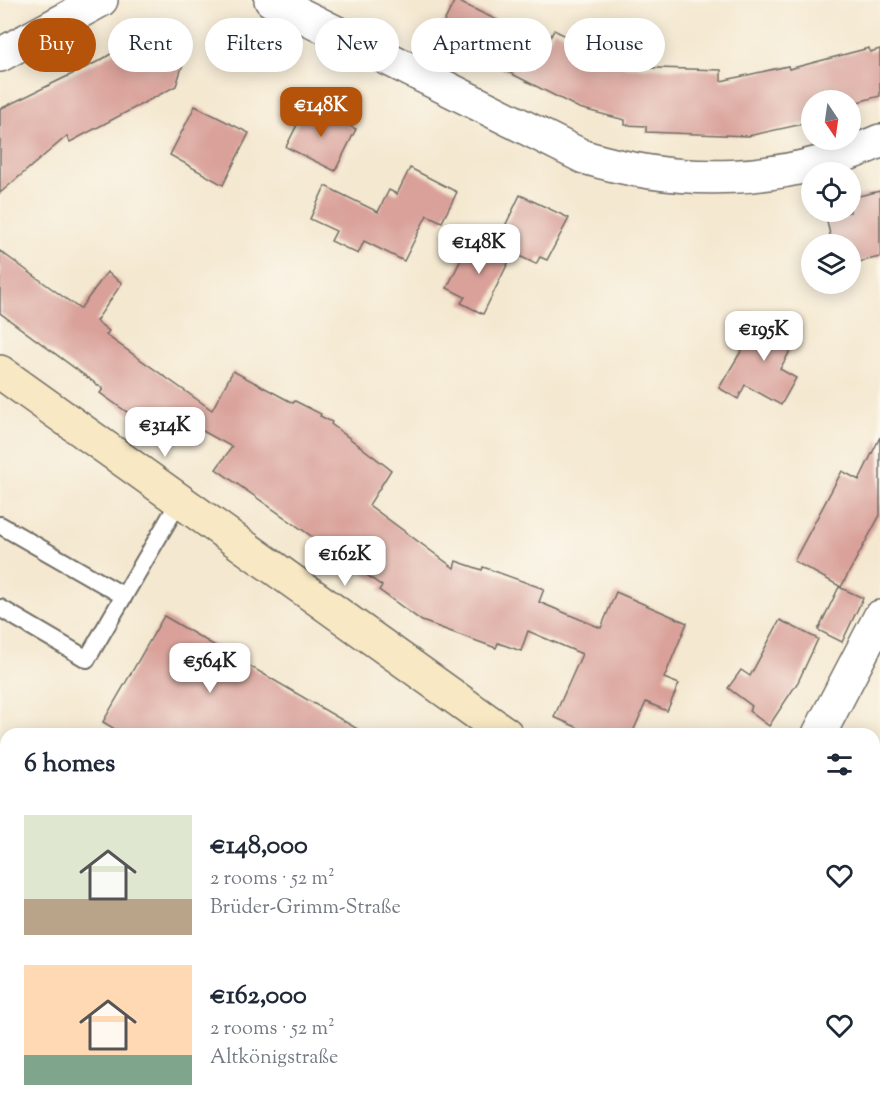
<!DOCTYPE html>
<meta charset="utf-8">
<style>
:root{--surface:#fff;--page:#f2f2f3;--text:#1f2937;--muted:#747a83;--accent:#b45309}
body{margin:0;font-family:"Sorts Mill Goudy",serif;background:var(--page);color:var(--text);height:100vh;display:flex;flex-direction:column;font-size:22px;white-space:nowrap}
*{box-sizing:border-box;margin:0}
p{font-size:20px;color:var(--muted)}
.icon{flex:none;width:33px;height:33px;fill:none;stroke:currentColor;stroke-width:2;stroke-linecap:round;stroke-linejoin:round}
.map{position:relative;flex:1;overflow:hidden}
.details{position:absolute;left:0px;top:728px;width:880px;height:386px;display:flex;flex-direction:column;background:var(--surface);border-radius:18px 18px 0 0;box-shadow:0 3px 15px #0003}
.details>*{flex:none}
.guide{position:absolute;left:18px;top:18px;width:844px;height:54px;display:flex;gap:12px}
.needle{width:39px;rotate:167deg}
.controls{position:absolute;left:801px;top:90px;display:grid;gap:12px}
.controls a{display:grid;place-items:center;width:60px;height:60px;border-radius:50%;background:var(--surface);box-shadow:0 3px 15px #0003;font-size:30px}
.price{position:absolute;translate:-50% -51px;padding:0 14px;border-radius:12px;background:#fff;color:#222;font-size:20px;line-height:39px;filter:drop-shadow(0 2px 3px #0008)}
.price::after{content:'';position:absolute;left:50%;top:36px;width:18px;height:14px;margin-left:-9px;background:inherit;clip-path:polygon(0 0,100% 0,50% 100%)}
.price.selected{background:var(--accent);color:#fff}
ul{padding:0;list-style:none}
li{display:flex;align-items:center;gap:18px;height:150px;padding:0 24px}
li span{display:grid;place-items:center;flex:none;width:168px;height:120px;border-radius:0px;color:#555}
li>.icon{margin-inline-start:auto}
span .icon{width:72px;height:72px;fill:#fffc;stroke-width:1}
li b{font-size:26px}
h2{display:flex;justify-content:space-between;align-items:center;height:72px;padding:0 24px;font-size:26px}
.chip{padding:0 21px;border-radius:27px;background:var(--surface);box-shadow:0 3px 15px #0003;font-size:21px;line-height:54px}
.chip.selected{background:var(--accent);color:#fff}
.map>svg:first-child{display:block}
.built{fill:#f7d0d0}
.water{fill:#74a7e0;stroke:#506986;stroke-width:1.5}
.building{fill:#d9a19a}
.lines{fill:none;stroke-linecap:round;stroke-linejoin:round}
.lane-casing{stroke:#716d65;stroke-width:20}
.street-casing{stroke:#716d65;stroke-width:36}
.secondary-casing{stroke:#716d65;stroke-width:36}
.lane{stroke:#fff;stroke-width:16}
.street{stroke:#fff;stroke-width:33}
.secondary{stroke:#f8e8c3;stroke-width:33}
</style>
<div class="map">
<svg width="880" height="1112" viewBox="0 0 880 1112">
<rect width="100%" height="100%" fill="#fbf7ec"/>
<filter id="ink" filterUnits="userSpaceOnUse"><feTurbulence type="fractalNoise" baseFrequency=".0167" numOctaves="2"/><feDisplacementMap in="SourceGraphic" scale="12" xChannelSelector="R" yChannelSelector="G"/><feConvolveMatrix kernelMatrix="1 2 1 2 8 2 1 2 1" color-interpolation-filters="sRGB"/></filter>
<filter id="wash" filterUnits="userSpaceOnUse"><feTurbulence type="fractalNoise" baseFrequency=".008" numOctaves="4" result="noise"/><feDisplacementMap in="SourceGraphic" scale="24" xChannelSelector="R" yChannelSelector="G"/><feGaussianBlur stdDeviation="1.35" result="paint"/><feColorMatrix in="noise" values="0 0 0 0 0 0 0 0 0 0 0 0 0 0 0 0 0 1.4 0 .05"/><feComposite in="paint" operator="in"/></filter>
<g filter="url(#wash)">
<rect width="100%" height="100%" fill="#f4e8d0"/>
<path class="built" d="M875,995L880,1000V1112H626V1107H874Z"/>
<path class="water" d="M463,1107H567L566,1112H514L513,1109L502,1112H464Z"/>
<g id="blocks">
<g class="building">
<path d="M455,0L547,44L554,30L626,67L721,70V81L788,66L789,69L869,48L870,52L880,49V96L850,104V100H812V122L748,136L646,132V126L625,125V120L579,108L437,36Z"/>
<path d="M138,28L150,31L154,39L188,48L176,86L70,142L67,136L0,193V109L101,60L127,44L131,32Z"/>
<path d="M307,105L356,129L335,171L286,147Z"/>
<path d="M195,106L249,133L223,185L170,155Z"/>
<path d="M410,168L457,192L442,222L427,215L404,261L364,241L358,254L331,241L336,231L310,219L325,186L378,212L389,190L397,194Z"/>
<path d="M880,191V257L850,264V244H832L825,212H850V198Z"/>
<path d="M520,195L569,218L547,260L540,257L536,264L496,245Z"/>
<path d="M471,239L512,255L483,314L461,303L465,297L447,288Z"/>
<path d="M0,251L80,309L107,272L122,283L96,321L109,331L106,335L212,410L233,371L293,403L295,401L321,414L320,416L332,422L331,424L391,470L369,505L454,568L456,561L482,570L483,567L544,589L539,602L601,628L616,592L687,623L664,678L679,684L667,711L646,702L632,734H592L554,717L582,654L528,631L521,651L498,643L496,648L422,621L379,590L382,586L216,469L232,447L172,414L158,434L100,393L103,389L0,313Z"/>
<path d="M764,313L800,333L780,369L796,378L781,405L745,385L738,399L719,388Z"/>
<path d="M880,437V515L841,587L794,561L842,471L859,480Z"/>
<path d="M839,587L863,598L842,642L818,630Z"/>
<path d="M164,616L366,734H123L103,722Z"/>
<path d="M780,620L818,639L798,682L769,726L749,711L752,706L728,688L741,670L750,676Z"/>
</g>
</g>
</g>
<g filter="url(#ink)">
<use href="#blocks" fill-opacity="0" stroke="#716d65" stroke-width="1.5"/>
<g class="lines">
<g class="lane-casing">
<g id="lane">
<path d="M0,525L124,596"/>
<path d="M0,608L87,659L180,500"/>
<path d="M0,971L6,966"/>
<path d="M874,1103L875,1112"/>
</g>
</g>
<g class="street-casing">
<g id="street">
<path d="M271,0L584,157C683,187 785,184 880,141"/>
<path d="M0,55L101,0"/>
<path d="M819,734L880,617"/>
</g>
</g>
<g class="secondary-casing">
<g id="secondary">
<path d="M0,372L506,734"/>
<path d="M874,944L880,946"/>
</g>
</g>
<use href="#lane" class="lane"/>
<use href="#street" class="street"/>
<use href="#secondary" class="secondary"/>
</g>
</g>
</svg>
<div class="controls">
<a><svg class="needle" viewBox="-14 -14 28 28"><path d="M0-13l5 13h-10z" fill="#e53935"/><path d="M0 13l5-13h-10z" fill="#747a83"/></svg></a>
<a><svg class="icon" aria-label="locate" viewBox="0 0 24 24"><circle cx="12" cy="12" r="6"/><path d="M12 2v4M12 18v4M2 12h4M18 12h4"/></svg></a>
<a><svg class="icon" aria-label="layers" viewBox="0 0 24 24"><path d="M12 4l9 5-9 5-9-5zM3 14l9 5 9-5"/></svg></a>
</div>
<b class="price selected" style="left:321px;top:138px">€148K</b>
<b class="price" style="left:479px;top:275px">€148K</b>
<b class="price" style="left:764px;top:362px">€195K</b>
<b class="price" style="left:165px;top:458px">€314K</b>
<b class="price" style="left:345px;top:587px">€162K</b>
<b class="price" style="left:210px;top:694px">€564K</b>
<div class="guide">
<a class="chip selected">Buy</a>
<a class="chip">Rent</a>
<a class="chip">Filters</a>
<a class="chip">New</a>
<a class="chip">Apartment</a>
<a class="chip">House</a>
</div>
<section class="details">
<h2>6 homes<svg class="icon" aria-label="filters" viewBox="0 0 24 24"><path d="M4 7h16M4 17h16"/><circle cx="9" cy="7" r="2"/><circle cx="15" cy="17" r="2"/></svg></h2>
<ul>
<li><span style="background:linear-gradient(#dfe7d0 70%,#b9a48a 0)"><svg class="icon" aria-label="home" viewBox="0 0 24 24"><path d="M3 11l9-7 9 7M6 9v11h12V9"/></svg></span><div><b>€148,000</b><p>2 rooms · 52 m²</p><p>Brüder-Grimm-Straße</p></div><svg class="icon" aria-label="heart" viewBox="0 0 24 24"><path d="M12 20l-8-8c-3-5 5-10 8-4 3-6 11-1 8 4z"/></svg></li>
<li><span style="background:linear-gradient(#ffd9b3 75%,#7fa58c 0)"><svg class="icon" aria-label="home" viewBox="0 0 24 24"><path d="M3 11l9-7 9 7M6 9v11h12V9"/></svg></span><div><b>€162,000</b><p>2 rooms · 52 m²</p><p>Altkönigstraße</p></div><svg class="icon" aria-label="heart" viewBox="0 0 24 24"><path d="M12 20l-8-8c-3-5 5-10 8-4 3-6 11-1 8 4z"/></svg></li>
</ul>
</section>
</div>
